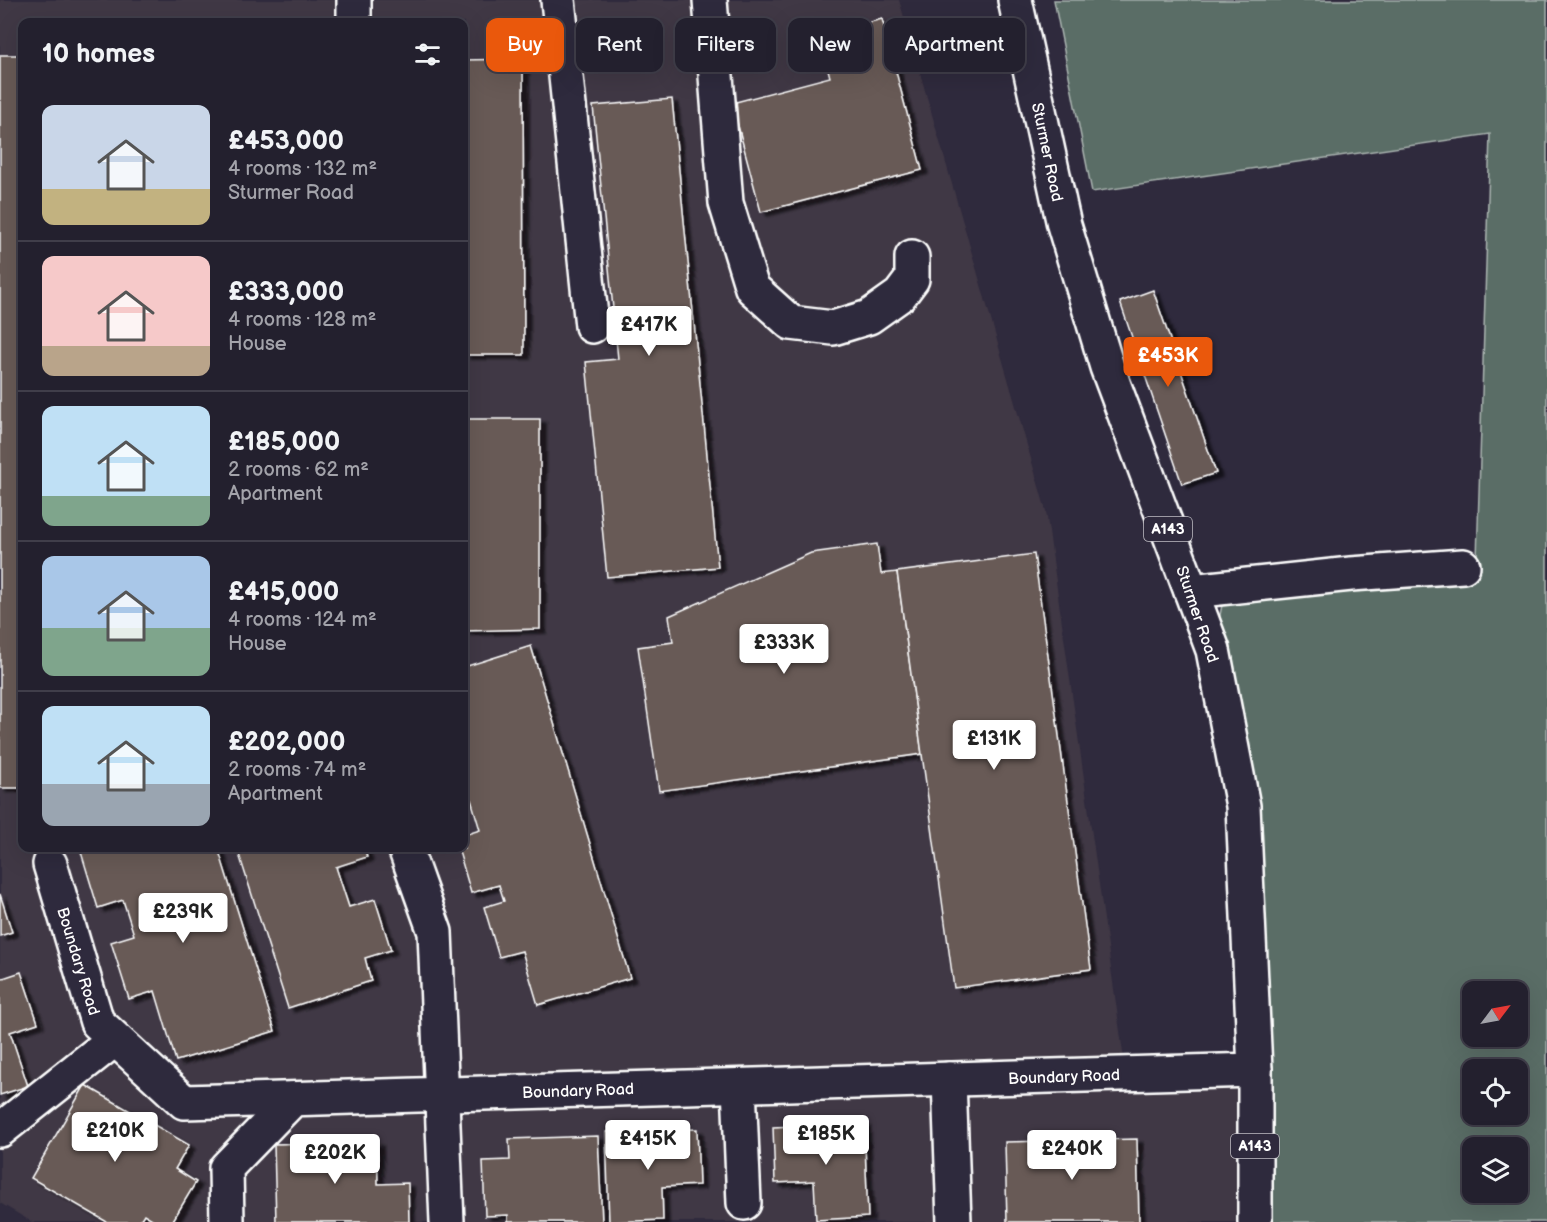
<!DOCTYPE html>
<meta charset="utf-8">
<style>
:root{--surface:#23202e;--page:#2f2d3a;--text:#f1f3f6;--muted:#a3a3aa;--line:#403e4a;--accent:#ea580c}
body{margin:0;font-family:"Balsamiq Sans",sans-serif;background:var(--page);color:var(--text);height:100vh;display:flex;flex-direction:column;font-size:22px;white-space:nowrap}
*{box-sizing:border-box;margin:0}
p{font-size:20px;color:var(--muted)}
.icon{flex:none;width:33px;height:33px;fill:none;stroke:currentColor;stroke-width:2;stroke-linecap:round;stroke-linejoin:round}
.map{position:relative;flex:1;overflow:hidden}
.side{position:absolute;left:18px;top:18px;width:450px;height:834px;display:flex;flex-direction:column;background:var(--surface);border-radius:12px;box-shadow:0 6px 24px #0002,0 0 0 2px var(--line)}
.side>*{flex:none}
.guide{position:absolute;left:486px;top:18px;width:570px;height:54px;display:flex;gap:12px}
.needle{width:39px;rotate:58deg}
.tools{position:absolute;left:1462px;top:981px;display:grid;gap:12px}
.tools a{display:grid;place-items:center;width:66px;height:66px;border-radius:12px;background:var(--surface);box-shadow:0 6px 24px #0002,0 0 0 2px var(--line);font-size:30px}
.price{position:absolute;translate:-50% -51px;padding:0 14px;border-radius:6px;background:#fff;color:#222;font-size:20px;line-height:39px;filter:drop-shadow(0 2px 3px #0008)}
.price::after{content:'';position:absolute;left:50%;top:36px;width:18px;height:14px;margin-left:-9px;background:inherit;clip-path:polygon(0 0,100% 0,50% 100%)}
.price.selected{background:var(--accent);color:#fff}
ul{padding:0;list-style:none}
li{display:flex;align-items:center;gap:18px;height:150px;padding:0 24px}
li+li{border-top:2px solid var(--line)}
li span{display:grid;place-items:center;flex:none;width:168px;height:120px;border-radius:12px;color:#555}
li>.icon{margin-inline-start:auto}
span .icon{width:72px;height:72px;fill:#fffc;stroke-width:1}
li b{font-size:26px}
h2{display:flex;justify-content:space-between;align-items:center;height:72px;padding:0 24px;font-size:26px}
.pill{padding:0 21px;border-radius:12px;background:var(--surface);box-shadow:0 6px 24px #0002,0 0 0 2px var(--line);font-size:21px;line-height:54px}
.pill.selected{background:var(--accent);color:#fff}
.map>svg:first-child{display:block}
.built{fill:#403845;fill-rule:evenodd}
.green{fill:#5a6d66;stroke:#acb6b2;stroke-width:1.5;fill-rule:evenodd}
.building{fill:#685a57;stroke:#fff;stroke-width:1.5;filter:url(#shadow)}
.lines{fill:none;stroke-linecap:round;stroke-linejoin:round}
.minor-casing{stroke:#fff;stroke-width:38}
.major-casing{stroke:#fff;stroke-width:38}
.minor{stroke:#2f2a3d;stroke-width:33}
.major{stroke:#2f2a3d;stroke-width:33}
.labels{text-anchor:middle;stroke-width:4.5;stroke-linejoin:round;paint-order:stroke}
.shield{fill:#2f2a3d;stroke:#c1bfc5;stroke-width:1.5}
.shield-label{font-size:15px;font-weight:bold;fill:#fff}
.street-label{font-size:16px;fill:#fff;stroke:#2f2a3d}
</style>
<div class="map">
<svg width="1547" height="1222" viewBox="0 0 1547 1222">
<defs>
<filter id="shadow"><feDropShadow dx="6" dy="4" stdDeviation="1.5" flood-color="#0009"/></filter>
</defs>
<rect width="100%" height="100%" fill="#2f2a3d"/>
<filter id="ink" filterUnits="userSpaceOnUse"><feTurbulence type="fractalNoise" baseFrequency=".0167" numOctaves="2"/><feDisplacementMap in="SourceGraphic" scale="12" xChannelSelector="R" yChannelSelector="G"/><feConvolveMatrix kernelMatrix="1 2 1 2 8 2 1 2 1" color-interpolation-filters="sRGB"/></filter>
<g filter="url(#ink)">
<path class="built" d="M0,0H899L1046,511L1126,1074L1255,1070V1222H32L0,1203ZM22,22H464V848H22Z"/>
<path class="green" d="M1054,0H1547V1222H1255V1070L1213,650L1223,600L1477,559L1490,134L1092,192ZM1473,992H1518V1036H1473ZM1473,1070H1518V1114H1473ZM1473,1148H1518V1192H1473Z"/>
<g class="building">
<path d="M882,19L922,170L761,212L732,103L830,77L819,36Z"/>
<rect x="0" y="55" width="22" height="733"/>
<path d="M523,59L524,355H464V60Z"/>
<path d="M672,99L718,567L607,577L586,362L618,359L593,106Z"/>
<path d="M1153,290L1216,473L1182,484L1120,302Z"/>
<path d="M464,419H540V629L464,631Z"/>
<path d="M877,544L881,574L897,572L922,754L659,791L638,647L673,642L669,616L811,553Z"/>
<path d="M1034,554L1091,969L954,988L897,572Z"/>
<path d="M531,646L630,978L538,1005L522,951L499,957L484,907L504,901L499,885L471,893L458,848H464V835L480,830L465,779L464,780V667Z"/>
<path d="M94,848H218L275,1031L176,1061L155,991L129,999L111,942L134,935L123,900L98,908L81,852Z"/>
<path d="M237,848H364L367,857L336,867L349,907L375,899L391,950L365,958L371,981L288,1008Z"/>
<path d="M0,894L12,932L0,936Z"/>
<path d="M21,972L38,1023L10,1032L28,1086L0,1095V979Z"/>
<path d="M85,1085L189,1145L175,1169L196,1182L172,1222H157L144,1214L139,1222H107L31,1178Z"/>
<path d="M864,1123L868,1217L816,1220L814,1181L775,1183L773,1127Z"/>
<path d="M697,1129L699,1185L662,1187L663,1220L609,1222L606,1132Z"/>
<path d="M598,1136L602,1222H508V1215L485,1216L483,1161L510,1160L509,1139Z"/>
<path d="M1137,1139L1139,1222H1007L1005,1142Z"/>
<path d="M377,1142L378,1184L408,1183L409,1222H276L274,1144Z"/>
</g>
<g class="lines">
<g class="minor-casing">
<g id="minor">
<path d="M558,0L592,326"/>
<path d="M710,0L726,203L752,288L791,323L833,328L869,317L900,295L912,279V257"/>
<path d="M354,22V0"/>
<path d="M1191,591L1351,574L1463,566"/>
<path d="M405,848L435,932L447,1222"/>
<path d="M50,864L97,1022L184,1102L1255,1070"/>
<path d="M949,1079L954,1222"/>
<path d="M739,1086L744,1203"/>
<path d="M0,1130L115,1039"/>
<path d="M227,1222L226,1168L293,1099"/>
</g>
</g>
<g class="major-casing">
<path id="major" d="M1015,0L1064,225L1107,367L1213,650L1243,806L1255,1070V1222"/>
</g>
<use href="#minor" class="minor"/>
<use href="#major" class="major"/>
</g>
</g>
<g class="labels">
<g class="shield">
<rect x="1144" y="517" width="48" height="24" rx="4.5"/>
<rect x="1231" y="1134" width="48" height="24" rx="4.5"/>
</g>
<g class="shield-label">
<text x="1168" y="534">A143</text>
<text x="1255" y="1151">A143</text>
</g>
<g class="street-label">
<text transform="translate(1048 152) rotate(78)" y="6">Sturmer Road</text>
<text transform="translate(1198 614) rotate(71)" y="6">Sturmer Road</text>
<text transform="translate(79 961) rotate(73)" y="6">Boundary Road</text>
<text transform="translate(1064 1076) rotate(-2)" y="6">Boundary Road</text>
<text transform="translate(578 1090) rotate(-2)" y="6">Boundary Road</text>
</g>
</g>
</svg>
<div class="tools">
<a><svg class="needle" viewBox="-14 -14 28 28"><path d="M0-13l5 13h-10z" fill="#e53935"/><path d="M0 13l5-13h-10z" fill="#a3a3aa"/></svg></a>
<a><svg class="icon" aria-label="locate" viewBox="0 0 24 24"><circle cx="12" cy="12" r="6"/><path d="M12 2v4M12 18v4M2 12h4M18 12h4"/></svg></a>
<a><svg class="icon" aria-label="layers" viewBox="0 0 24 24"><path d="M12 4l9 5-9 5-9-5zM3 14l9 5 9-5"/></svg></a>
</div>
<b class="price" style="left:649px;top:357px">£417K</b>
<b class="price selected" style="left:1168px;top:388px">£453K</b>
<b class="price" style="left:784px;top:675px">£333K</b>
<b class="price" style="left:994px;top:771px">£131K</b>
<b class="price" style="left:183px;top:944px">£239K</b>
<b class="price" style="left:115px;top:1163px">£210K</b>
<b class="price" style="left:826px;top:1166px">£185K</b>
<b class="price" style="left:648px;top:1171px">£415K</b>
<b class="price" style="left:1072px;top:1181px">£240K</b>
<b class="price" style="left:335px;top:1185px">£202K</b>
<div class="guide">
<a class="pill selected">Buy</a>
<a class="pill">Rent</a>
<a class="pill">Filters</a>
<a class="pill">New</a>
<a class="pill">Apartment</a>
</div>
<section class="side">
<h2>10 homes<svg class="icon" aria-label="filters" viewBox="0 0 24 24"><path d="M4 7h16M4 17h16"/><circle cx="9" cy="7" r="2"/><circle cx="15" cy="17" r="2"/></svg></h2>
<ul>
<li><span style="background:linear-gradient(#c9d6e8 70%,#c2b280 0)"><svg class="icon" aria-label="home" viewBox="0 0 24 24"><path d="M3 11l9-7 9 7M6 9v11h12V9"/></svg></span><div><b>£453,000</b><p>4 rooms · 132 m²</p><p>Sturmer Road</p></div></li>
<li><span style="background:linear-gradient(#f6c9c9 75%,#b9a48a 0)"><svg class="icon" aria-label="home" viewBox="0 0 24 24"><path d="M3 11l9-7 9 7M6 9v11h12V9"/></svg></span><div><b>£333,000</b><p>4 rooms · 128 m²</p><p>House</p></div></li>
<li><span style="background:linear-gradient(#bfe0f5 75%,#7fa58c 0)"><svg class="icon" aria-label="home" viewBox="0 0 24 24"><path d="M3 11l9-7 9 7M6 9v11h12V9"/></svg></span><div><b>£185,000</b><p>2 rooms · 62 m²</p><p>Apartment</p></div></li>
<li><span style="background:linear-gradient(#a9c7e8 60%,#7fa58c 0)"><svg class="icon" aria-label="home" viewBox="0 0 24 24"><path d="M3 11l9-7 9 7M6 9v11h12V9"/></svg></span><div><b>£415,000</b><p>4 rooms · 124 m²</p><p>House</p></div></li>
<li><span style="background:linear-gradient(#bfe0f5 65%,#9aa5b1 0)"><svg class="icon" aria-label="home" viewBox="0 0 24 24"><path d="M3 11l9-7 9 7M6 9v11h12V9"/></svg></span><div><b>£202,000</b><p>2 rooms · 74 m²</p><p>Apartment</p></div></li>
</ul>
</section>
</div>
